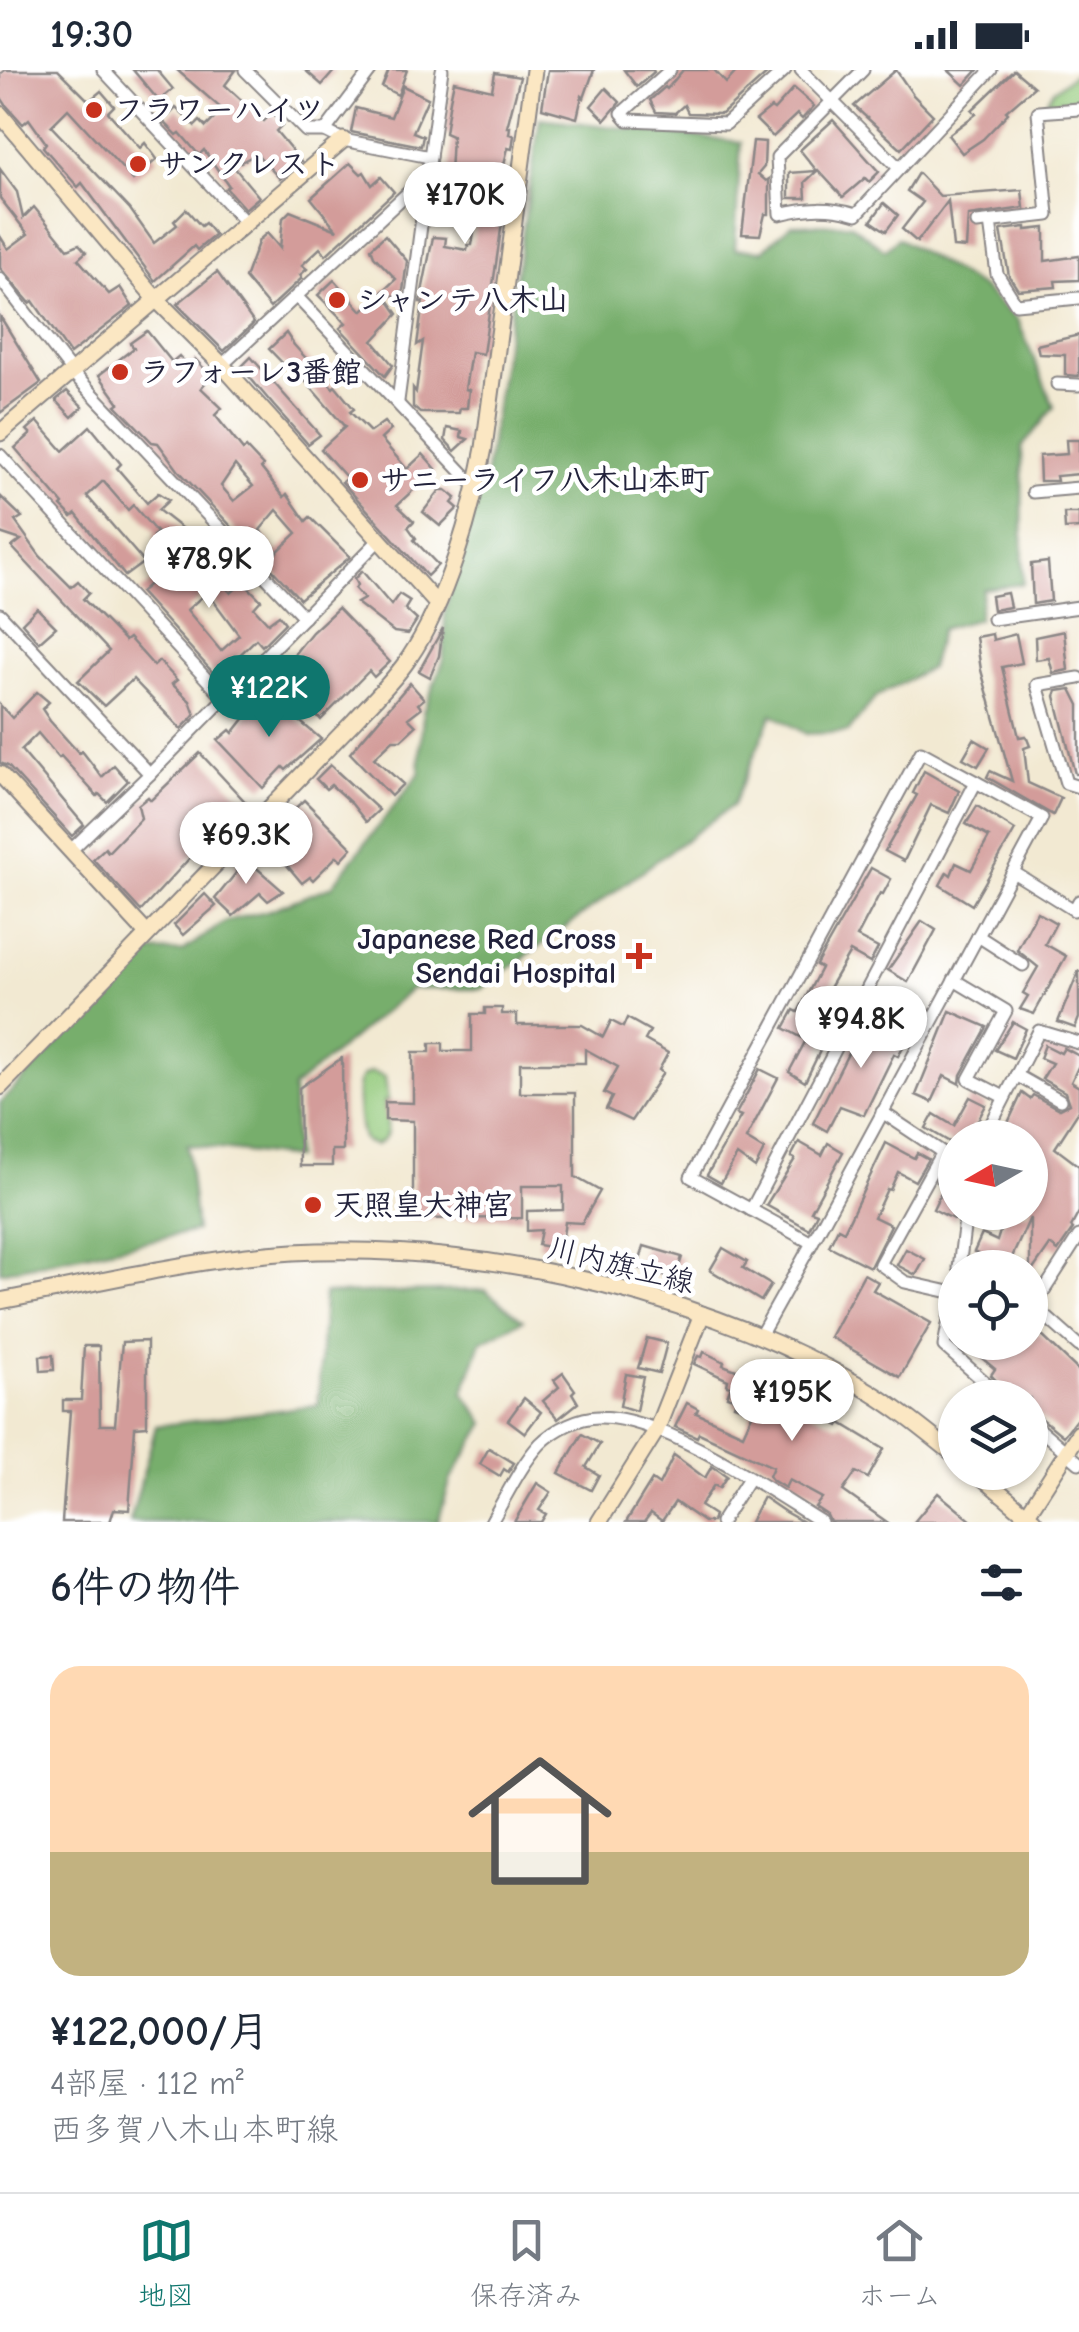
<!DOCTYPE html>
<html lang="ja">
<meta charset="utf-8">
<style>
:root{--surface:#fff;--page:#f2f2f3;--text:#1f2937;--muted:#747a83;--line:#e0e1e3;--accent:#0f766e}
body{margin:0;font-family:"Comic Neue","Klee One",sans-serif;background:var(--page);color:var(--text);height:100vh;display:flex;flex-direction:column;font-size:38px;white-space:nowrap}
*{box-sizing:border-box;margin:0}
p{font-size:32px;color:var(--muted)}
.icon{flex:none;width:55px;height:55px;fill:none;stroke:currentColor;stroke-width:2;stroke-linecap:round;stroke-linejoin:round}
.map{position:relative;height:1452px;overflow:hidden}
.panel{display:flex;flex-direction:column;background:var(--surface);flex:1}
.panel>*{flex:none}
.needle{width:65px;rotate:261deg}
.controls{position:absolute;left:938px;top:1050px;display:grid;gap:20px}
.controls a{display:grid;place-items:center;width:110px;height:110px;border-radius:50%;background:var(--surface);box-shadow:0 2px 8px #0004;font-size:50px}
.price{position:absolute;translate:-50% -85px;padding:0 22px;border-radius:35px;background:#fff;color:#222;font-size:32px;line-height:65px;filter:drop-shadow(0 2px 5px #0008)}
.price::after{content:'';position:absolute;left:50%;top:60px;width:30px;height:22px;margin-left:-15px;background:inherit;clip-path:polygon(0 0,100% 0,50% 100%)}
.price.current{background:var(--accent);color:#fff}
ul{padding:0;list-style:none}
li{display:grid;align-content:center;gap:20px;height:530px;padding:0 50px}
li span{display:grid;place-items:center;height:310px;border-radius:30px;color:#555}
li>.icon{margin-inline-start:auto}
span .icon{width:180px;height:180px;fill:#fffc;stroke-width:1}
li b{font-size:42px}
h2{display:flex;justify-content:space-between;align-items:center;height:120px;padding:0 50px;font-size:42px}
.status{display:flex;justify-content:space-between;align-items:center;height:70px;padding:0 50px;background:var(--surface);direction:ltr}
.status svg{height:28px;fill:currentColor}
.dock{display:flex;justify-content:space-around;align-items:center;height:140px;border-top:2px solid var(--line);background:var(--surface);font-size:28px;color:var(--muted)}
.dock a{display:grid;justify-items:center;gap:5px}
.dock .current{color:var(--accent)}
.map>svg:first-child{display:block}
.green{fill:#94ca7d;stroke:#5b765c;stroke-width:2.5}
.forest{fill:#77ae6c;stroke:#4c6854;stroke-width:2.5}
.building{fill:#d39c9a;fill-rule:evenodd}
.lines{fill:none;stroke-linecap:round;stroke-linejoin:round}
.street-casing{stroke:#8a8686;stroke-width:15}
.secondary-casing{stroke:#8a8686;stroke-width:19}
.street{stroke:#fff;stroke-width:11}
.secondary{stroke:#fbe7c3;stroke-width:15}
.poi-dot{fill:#c8321e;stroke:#fff;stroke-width:4}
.labels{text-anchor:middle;stroke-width:9;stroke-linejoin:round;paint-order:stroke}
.poi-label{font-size:30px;font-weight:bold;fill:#22223b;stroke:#fff;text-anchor:start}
.street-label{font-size:30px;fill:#22223b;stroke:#fff}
</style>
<div class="status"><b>19:30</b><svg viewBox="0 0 49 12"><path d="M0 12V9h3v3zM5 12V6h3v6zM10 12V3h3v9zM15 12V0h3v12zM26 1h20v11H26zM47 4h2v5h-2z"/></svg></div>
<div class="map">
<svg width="1079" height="1452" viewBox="0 0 1079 1452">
<rect width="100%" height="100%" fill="#fff"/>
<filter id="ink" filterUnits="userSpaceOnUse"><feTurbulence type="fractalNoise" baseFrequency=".01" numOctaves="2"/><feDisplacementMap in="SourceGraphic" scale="20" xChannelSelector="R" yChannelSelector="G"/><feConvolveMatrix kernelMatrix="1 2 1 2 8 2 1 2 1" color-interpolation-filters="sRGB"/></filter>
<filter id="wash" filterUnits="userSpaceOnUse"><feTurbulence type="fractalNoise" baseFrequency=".0048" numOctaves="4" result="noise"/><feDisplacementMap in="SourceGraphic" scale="40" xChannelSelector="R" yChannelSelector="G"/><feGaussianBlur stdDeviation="2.25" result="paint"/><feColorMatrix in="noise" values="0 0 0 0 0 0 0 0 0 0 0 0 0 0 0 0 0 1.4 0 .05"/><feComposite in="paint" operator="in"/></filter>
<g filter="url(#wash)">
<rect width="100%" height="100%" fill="#f2e9d2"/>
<g class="green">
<path d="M1079,0V30L1046,32L1053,21Z"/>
<path d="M372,1002L385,1007L388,1031H384C384,1048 396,1066 375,1075L365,1072C359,1064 356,1022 359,1013C362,1004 365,1005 372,1002Z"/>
</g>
<g class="forest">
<path d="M540,48L741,72L735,179L762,181L791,155L850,154L885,180L898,168L982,218L1018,251L1054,337L1022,377L1023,514L983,519L978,549L941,559L930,598L876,627L848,662L806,664L772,644L733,735L481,919H411L293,1018L295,1088L187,1075L196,1161L0,1202V1033L146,882L183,881L226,851L270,840L332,816L419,704L423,642L443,592L445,543L457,488L485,409Z"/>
<path d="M485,1220L523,1250L481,1272L463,1323L485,1353L451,1409L438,1452H130L156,1356L318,1335L324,1224Z"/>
</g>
<g id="blocks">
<g class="building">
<path d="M5,0H58L89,31L101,21L114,36L108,42L140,78L145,73L157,89L133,110L68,39L51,56L130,139L154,173L177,155L174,151L186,139L201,156L205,153L215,165L197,180L194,176L155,211L82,113L78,117L43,77L46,73L29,49L23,54L6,35L0,26V4Z"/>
<path d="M133,0H157L173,19L159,31Z"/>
<path d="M177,0H236L225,15L264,51L272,43L282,55L276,61L301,91L280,109L257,84L233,96L259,127L245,139L226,118L229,116L204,80L199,85L180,63L177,65L163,51L176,38L195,56L200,51L206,57L223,40Z"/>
<path d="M305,0H335L322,15Z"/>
<path d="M389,0H407L398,25L382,17Z"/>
<path d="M548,0H594L584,28L582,26L577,48L542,38Z"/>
<path d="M624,0H653L654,2L637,17Z"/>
<path d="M683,0H714L726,13L738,0H771L722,44L688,43L684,35L675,43L656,42L650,30L665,17L667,19Z"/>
<path d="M896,0L913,25L933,45L901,79L854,36Z"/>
<path d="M948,0H978L964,15Z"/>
<path d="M1014,0L1034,17L1006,41L1008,43L983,69L962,83L948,65L976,44L972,40Z"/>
<path d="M495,3L520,7L507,57H510L509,64L514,65L512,79L508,78L500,110L508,111L483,284L471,282L465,319L469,320L467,338H460L459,343H420L413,337V318L416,322L423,271L417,275L423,232H420L433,167L446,168L445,176L467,180L468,175H472L480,125L440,119L444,103L450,104L452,66L445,63L450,30L454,11L492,20Z"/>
<path d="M403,16L428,28L413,62L423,66L421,76L351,62L356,38L391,47Z"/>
<path d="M606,18L620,32L605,50L591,36Z"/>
<path d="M794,18L814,36L802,49L797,44L773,67L756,50L771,38L774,40Z"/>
<path d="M833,50L879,102L869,112L865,108L843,127L818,100L805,112L806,128H789V103L817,101L800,80Z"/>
<path d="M753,71L765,72L764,97L758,104L766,111L769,109V144H765L760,165L742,164Z"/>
<path d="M350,93L361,104L364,102L372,115L381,107L394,122L326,185L320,178L302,195L307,199L300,205L302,208L270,238L245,208L259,170L267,163L280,178L283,148L290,141L337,160L311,128Z"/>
<path d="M0,99L17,122L23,148L34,137L68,179L79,174L86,182L78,189L109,224L120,217L132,236L70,284L33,231L30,233L0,198V166L8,179L28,164L0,128Z"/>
<path d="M918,103L940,126L1022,120L1024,138L968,146L966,178L953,177L948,131L917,172L902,159L923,132L907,121Z"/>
<path d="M884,133L898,145L886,161L871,151Z"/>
<path d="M1026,157V160L1045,158V191L1079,186V210L1055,211L1056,217L1018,220L1009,206L1001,160Z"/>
<path d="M385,165L407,191L403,221L396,226L384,224L398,244L373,271L393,295L385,306L340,258L346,253L318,225L334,210L362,241L396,209L374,186L371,178Z"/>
<path d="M217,202L254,253L224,281L177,234Z"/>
<path d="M0,246L41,313L0,343Z"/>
<path d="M147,261L172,292L179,286L188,296L195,289L211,306L201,318L222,338L215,345L243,380L246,378L263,396L261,398L284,427L287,424L306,451L310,447L350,487L300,529L178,400L158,373L152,372L116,335L119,333L99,305L134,278L130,273ZM235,395L253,416L234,431L221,416ZM277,440L297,463L276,483L260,460Z"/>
<path d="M286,263L294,275L333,318L335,316L354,339L350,342L370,362L384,352L391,360L381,369L407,399L423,384L436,399L397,435L414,451L408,457L416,468L414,470L438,495L427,506L342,412L347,408L321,379L345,357L300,305L297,308L269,279Z"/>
<path d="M1079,265V306L1065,305V285L1039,284L1037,275Z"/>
<path d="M251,287L320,365L308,374L274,336L241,297Z"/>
<path d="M67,321L83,337L72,347L56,330Z"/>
<path d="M37,351L63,381L90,356L121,394L117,398L147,433L158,423L169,430L158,440L181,458L162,478L153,466L157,463L133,435L128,440L103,411L87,426L144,492L125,506L76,444L72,447L61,436L63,434L15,378L31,364L27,360Z"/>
<path d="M447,358L462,361L461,367L468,369L455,381L445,370Z"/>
<path d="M1066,370H1079V404L1056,406L1057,411H1040L1039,386L1067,384Z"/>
<path d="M440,420H446L456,428L452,433L458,438L440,456L423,442Z"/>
<path d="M0,426L22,447L15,451L40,486L71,517L78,511L89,523L83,529L125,571L129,568L154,596L159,591L177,610L172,614L190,631L195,645L181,659L133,609L104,636L78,611L109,581L12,477L21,470L0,463Z"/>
<path d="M1064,443H1079V458L1065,459Z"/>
<path d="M198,472L207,483L200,490L231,523L243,512L261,530L254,538L268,553L279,545L285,553L262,576L256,569L217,607L140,522ZM207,522L239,565L221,581L187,540Z"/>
<path d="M1048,492L1051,531L1033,534L1031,494Z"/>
<path d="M362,501L391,535L399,524L410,531L405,539L417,550L408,564L394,562L357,533L364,529L355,519L357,515L354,509Z"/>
<path d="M1007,523L1010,537L993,540L991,526Z"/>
<path d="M37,538L56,557L39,572L22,553Z"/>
<path d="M338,538L390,592L374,607L369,601L321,650L278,604L312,562Z"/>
<path d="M443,558L439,586L430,607L419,601Z"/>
<path d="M1064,561L1068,600L1053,603L1049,588L1036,590L1035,567Z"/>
<path d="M992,564L993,570L1016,564L1022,593L1002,597L1019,667L1026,666L1030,676L1024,678L1028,713L1061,728L1053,745L987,707L990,701L1012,711L981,600L976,567Z"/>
<path d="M410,613L424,629L418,634L421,638L408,648L416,656L401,670H393L374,688L403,714L391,726L350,683Z"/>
<path d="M1071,619L1079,635V704H1075L1055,626L1057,621Z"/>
<path d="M37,622L49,632L42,639L50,651L79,683L82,681L102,707L114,695L128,711L107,732L99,724L97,726L61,686L59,688L38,663L21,680L84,755L72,766L8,696L0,693V635L12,648Z"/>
<path d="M265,622L321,669L286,700L283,697L263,718L218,670L230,660L233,663Z"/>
<path d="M974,669L989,678L978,696L963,688Z"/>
<path d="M200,683L252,739L217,773L210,766L141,841L93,789L105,778L108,782L141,748L138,735L148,727L151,730Z"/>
<path d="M330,695L379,740L366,752L352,734L331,715L326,719L316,709Z"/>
<path d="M924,701L959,721L949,743L931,735L904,791L885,781L917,725L913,723Z"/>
<path d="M304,730L352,778L341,790L337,786L313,810L310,807L302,813L265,769L292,747L288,745Z"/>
<path d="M977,736L1015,760L972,835L940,815L947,802L951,805L956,793L971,800L989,767L966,754Z"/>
<path d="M243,786L283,821L268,831L260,823L233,846L215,829L236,803V793Z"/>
<path d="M871,798L891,809L883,824L880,823L857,867L878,878L870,893L850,882L826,923L830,924L816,950L831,958L805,1012L789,1002L806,970L784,958L794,940L798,942L821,898L816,895Z"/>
<path d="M205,824L216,836L183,865L174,855Z"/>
<path d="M1037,842L1056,853L1045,874L1066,886L1034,944L1020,939L1028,926L1023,923L1038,897L1017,880Z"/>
<path d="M922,851L936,860L908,912L888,900Z"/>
<path d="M1079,900V948L1075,958L1058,952Z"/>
<path d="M485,938H502V944H517V955H582L603,967L611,951L623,957L627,948L650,961L645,970L668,983L659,1000L663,1003L631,1051L606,1039L612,1027L604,1023L618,997L585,979V993H520V1023H575V1107L600,1121L582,1153L565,1152L561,1179L538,1175L541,1160L527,1161V1141L563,1140V1116H522V1148L404,1149V1130H413V1051L385,1050V1032L413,1033V982H430V973H443V981H472V944H485Z"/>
<path d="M950,941L987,957L961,1005L960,1014L944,1006L932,1032L916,1025Z"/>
<path d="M867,946L907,969L898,986L894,984L864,1045L840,1036L827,1061L813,1053Z"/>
<path d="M1013,952L1026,959L1013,988L995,980Z"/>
<path d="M1045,975L1061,983L1064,978L1079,986V995L1071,1012L1079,1017V1041L1055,1078L1079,1096V1142L1071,1157L1073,1159L1058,1181L1050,1175L1030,1204V1148L1007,1198L974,1182L982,1164L997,1171L1006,1142H1030V1068H1020L1007,1055L1022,1023L1030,1029L1033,1025L1059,1039L1069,1034L1065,1022L1042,1009L1052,993L1040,988Z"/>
<path d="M342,988L343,1080H332V1096H300L299,1018Z"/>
<path d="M760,999L778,1008L746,1069L764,1080L755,1098L737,1085L721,1113L707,1105L741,1046L736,1044Z"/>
<path d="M970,1027L986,1035L970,1065L975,1068H955V1150L933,1139L944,1116L936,1112L953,1074L926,1058L934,1044L954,1056Z"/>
<path d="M799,1072L822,1085L828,1073L843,1082L811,1141L817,1143L809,1159L766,1135L795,1089L791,1087Z"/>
<path d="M886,1073L914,1088L917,1083L928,1089L915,1111L898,1102L890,1120L887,1119L874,1147L891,1155L870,1197L829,1176L838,1158L844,1161Z"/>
<path d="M644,1176L682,1187L675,1209L638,1198Z"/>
<path d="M723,1178L747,1192L743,1198L771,1215L761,1231L710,1200Z"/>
<path d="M906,1179L925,1189L916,1205L897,1195Z"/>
<path d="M864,1204L878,1212L873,1220L931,1253L900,1307L830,1267Z"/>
<path d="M1038,1262L1079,1301V1346L1063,1366L1030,1339V1328H1012L991,1305L995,1299L977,1284L986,1272H1030Z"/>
<path d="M647,1268L667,1273L659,1303L638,1298Z"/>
<path d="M147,1271V1356L135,1357L129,1440L114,1439L110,1452H62L70,1341H63V1330H81L84,1276H99L100,1355H115L122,1272Z"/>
<path d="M704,1282L724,1292L723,1295L757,1308L754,1317L785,1329L839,1356L841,1353L884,1379L868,1408L856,1402L843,1421L887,1452H830L827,1445L815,1437L822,1428L789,1410L785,1418L772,1410L769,1406L773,1397L699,1363L697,1367L675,1357L687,1333L698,1339L696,1343L743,1364L753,1342L734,1335L736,1329L727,1326L731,1316L727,1315L728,1310L694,1294L698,1286L702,1287Z"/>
<path d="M53,1285L54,1300L41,1301L40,1286Z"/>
<path d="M563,1303L575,1320L572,1323L578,1333L558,1349L543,1331L559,1317L554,1310Z"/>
<path d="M626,1304L643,1307L636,1341L620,1336Z"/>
<path d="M524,1328L541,1342L525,1363L508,1350Z"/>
<path d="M582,1364L600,1374L586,1397L599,1405L591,1420L559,1403Z"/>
<path d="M489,1378L514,1393L508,1402L504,1399L500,1406L480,1394Z"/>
<path d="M674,1385L705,1408L712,1396L727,1406L719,1418L714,1415L700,1436L714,1445L712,1452H704L675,1432L662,1451L651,1443L644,1452H626L652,1410L659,1415Z"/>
<path d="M537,1413L551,1422L539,1440L546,1444L541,1452H514Z"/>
<path d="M938,1423L973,1452H914Z"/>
<path d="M763,1427L785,1442L803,1452H750Z"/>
</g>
</g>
</g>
<g filter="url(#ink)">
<use href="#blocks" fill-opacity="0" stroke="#8a8686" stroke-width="2.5"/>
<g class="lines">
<g class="street-casing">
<g id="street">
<path d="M103,0L245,152"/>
<path d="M245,0L306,61H325L343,70L430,87L398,331"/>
<path d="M670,0L622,43L628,50L726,54L785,0"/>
<path d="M801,0L899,98"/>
<path d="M863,0L777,87L780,144C808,137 829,136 857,144L991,0"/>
<path d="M325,61L371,0"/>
<path d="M430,87L442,0"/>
<path d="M990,152L997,204L1016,234L1079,228"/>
<path d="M977,153L1048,145L1038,42L1079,39"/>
<path d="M0,209L72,302L304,547"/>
<path d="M297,227L476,417"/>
<path d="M222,295L428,104"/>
<path d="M1057,314L1079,315"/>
<path d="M0,385L223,627"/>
<path d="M1033,422L1079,418"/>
<path d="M0,544L150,704"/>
<path d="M993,549L1079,537"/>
<path d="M1079,608L1037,615L1066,713L1079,717"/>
<path d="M71,780L150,704L380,469"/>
<path d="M1013,802L1074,840L1079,831"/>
<path d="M978,866L1023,895"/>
<path d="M954,910L1006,941L969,1009L1004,1027"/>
<path d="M1016,1005L1060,1030"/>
<path d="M882,1042L942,1082L880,1194L905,1212L954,1223"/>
<path d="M989,1056L1011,1068"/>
<path d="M984,1068L1039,961L1079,973"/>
<path d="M751,1140L976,712"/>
<path d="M1079,1166L1034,1236L1079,1276"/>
<path d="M959,1198L966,1142"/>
<path d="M955,1217L944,1276L1003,1328"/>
<path d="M760,1266L812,1173L691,1107L921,682L1042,748L812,1173"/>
<path d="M1030,1351L1079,1393"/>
<path d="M491,1452C506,1427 520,1396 540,1374C555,1359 580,1346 601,1347C666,1348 766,1418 821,1452"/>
<path d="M721,1452L749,1408"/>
</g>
</g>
<g class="secondary-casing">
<g id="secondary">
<path d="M0,44L156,229L222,295L437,534"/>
<path d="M0,363L343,70"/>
<path d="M0,704L147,864"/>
<path d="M0,1017L353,652C372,631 394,611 409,588C446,534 472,442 484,378L534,0"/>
<path d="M0,1231C82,1216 164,1196 247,1186C442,1163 687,1216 857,1314C892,1334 923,1359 955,1385"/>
<path d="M976,1402L1034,1451"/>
<path d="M599,1452L656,1361L702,1244"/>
<path d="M1022,1452L1079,1363"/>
</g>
</g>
<use href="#street" class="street"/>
<use href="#secondary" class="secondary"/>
</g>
</g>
<g class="poi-dot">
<circle cx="94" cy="40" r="10"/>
<circle cx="138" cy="94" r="10"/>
<circle cx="337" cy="230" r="10"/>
<circle cx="120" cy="302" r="10"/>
<circle cx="360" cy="410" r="10"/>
<path d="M634 871h10v10h10v10h-10v10h-10v-10h-10v-10h10z"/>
<circle cx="313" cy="1135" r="10"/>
</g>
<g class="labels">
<g class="poi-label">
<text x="114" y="50">フラワーハイツ</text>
<text x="158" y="104">サンクレスト</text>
<text x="357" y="240">シャンテ八木山</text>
<text x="140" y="312">ラフォーレ3番館</text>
<text x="380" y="420">サニーライフ八木山本町</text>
<text x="616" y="879" text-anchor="end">Japanese Red Cross<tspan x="616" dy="34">Sendai Hospital</tspan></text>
<text x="333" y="1145">天照皇大神宮</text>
</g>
<g class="street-label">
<text transform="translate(621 1195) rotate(14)" y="10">川内旗立線</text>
</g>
</g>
</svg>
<div class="controls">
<a><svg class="needle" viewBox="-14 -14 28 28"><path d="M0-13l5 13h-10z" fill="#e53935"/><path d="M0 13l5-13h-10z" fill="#747a83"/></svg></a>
<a><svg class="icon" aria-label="locate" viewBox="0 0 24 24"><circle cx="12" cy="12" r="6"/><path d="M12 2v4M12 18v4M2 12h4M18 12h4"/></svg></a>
<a><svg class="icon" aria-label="layers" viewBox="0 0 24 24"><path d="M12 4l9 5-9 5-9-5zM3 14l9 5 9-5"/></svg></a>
</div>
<b class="price" style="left:465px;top:177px">¥170K</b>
<b class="price" style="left:209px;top:541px">¥78.9K</b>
<b class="price current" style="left:269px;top:670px">¥122K</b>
<b class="price" style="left:246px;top:817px">¥69.3K</b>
<b class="price" style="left:861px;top:1001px">¥94.8K</b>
<b class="price" style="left:792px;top:1374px">¥195K</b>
</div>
<section class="panel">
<h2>6件の物件<svg class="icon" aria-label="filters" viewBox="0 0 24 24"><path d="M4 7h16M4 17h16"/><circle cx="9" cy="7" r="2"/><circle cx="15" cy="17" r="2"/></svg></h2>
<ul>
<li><span style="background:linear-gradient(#ffd9b3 60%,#c2b280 0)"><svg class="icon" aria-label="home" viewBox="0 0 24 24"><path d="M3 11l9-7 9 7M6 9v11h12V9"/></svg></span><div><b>¥122,000/月</b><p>4部屋 · 112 m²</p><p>西多賀八木山本町線</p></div></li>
</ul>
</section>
<nav class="dock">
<a class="current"><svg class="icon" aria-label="map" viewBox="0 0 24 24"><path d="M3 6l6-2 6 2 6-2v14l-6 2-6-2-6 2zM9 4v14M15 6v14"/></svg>地図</a>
<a><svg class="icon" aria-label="saved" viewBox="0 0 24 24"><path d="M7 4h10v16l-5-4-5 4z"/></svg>保存済み</a>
<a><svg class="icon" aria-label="home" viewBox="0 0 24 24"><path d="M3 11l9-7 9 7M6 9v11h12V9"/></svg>ホーム</a>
</nav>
